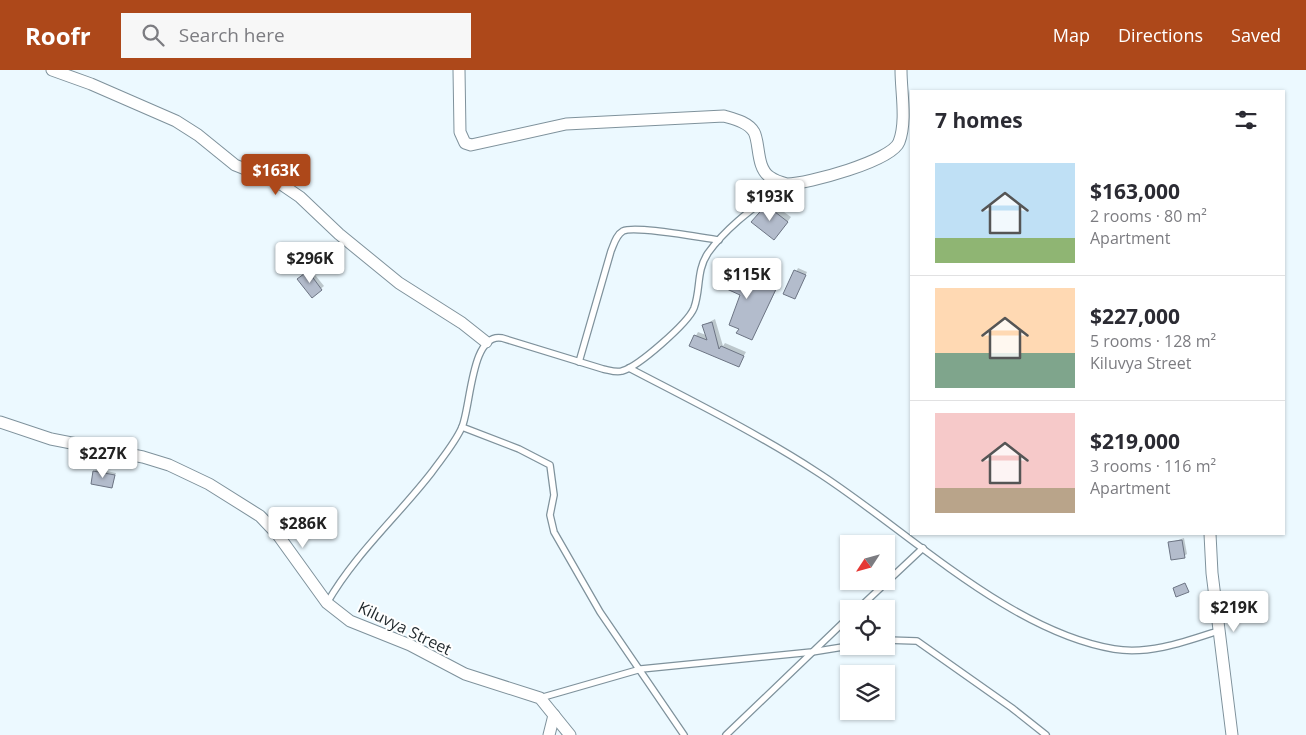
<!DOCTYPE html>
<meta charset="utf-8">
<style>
:root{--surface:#fff;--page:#f7f7f7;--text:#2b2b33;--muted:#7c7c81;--line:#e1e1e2;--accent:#ad481a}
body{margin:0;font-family:"Open Sans",sans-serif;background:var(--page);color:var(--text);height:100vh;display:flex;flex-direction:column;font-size:19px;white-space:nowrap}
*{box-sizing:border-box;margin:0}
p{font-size:16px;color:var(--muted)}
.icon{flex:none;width:28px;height:28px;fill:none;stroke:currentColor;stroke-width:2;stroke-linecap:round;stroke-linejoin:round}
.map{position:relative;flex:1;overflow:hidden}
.panel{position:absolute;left:910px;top:20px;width:375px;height:445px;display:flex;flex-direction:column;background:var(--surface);border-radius:0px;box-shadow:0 1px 4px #0004}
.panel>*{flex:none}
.needle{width:32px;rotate:234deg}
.fabs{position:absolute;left:840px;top:465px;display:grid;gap:10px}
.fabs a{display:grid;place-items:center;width:55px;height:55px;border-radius:0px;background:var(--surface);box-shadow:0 1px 4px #0004;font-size:25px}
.price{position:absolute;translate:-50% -42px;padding:0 11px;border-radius:5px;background:#fff;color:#222;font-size:16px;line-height:32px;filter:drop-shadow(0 1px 2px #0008)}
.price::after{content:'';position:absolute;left:50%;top:30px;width:15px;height:11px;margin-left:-8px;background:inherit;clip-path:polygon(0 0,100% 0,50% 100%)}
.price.on{background:var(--accent);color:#fff}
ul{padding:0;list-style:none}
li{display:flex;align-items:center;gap:15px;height:125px;padding:0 25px}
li+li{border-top:1px solid var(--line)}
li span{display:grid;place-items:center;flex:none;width:140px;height:100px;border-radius:0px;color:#555}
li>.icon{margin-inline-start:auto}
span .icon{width:60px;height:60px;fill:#fffc;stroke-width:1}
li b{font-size:21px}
h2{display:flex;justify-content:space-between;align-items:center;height:60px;padding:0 25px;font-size:21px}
header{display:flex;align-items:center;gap:30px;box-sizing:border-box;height:70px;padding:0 25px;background:var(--accent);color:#fff}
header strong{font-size:24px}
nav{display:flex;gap:28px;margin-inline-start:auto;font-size:18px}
.search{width:350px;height:45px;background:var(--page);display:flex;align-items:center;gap:12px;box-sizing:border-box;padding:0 18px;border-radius:0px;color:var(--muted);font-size:19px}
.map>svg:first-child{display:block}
.shadow{fill:#0003}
.building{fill:#b3bccc;stroke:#6d7584}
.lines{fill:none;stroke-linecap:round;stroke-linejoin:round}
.lane-casing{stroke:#7f929c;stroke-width:8}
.street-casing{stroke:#7f929c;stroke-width:13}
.lane{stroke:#fff;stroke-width:5.5}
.street{stroke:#fff;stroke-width:11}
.labels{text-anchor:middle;stroke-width:4;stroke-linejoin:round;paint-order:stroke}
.street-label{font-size:16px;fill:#1f272b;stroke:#fff}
</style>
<header>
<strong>Roofr</strong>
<div class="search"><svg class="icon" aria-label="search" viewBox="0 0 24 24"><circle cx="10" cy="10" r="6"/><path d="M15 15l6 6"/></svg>Search here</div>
<nav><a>Map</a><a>Directions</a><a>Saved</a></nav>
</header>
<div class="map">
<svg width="1306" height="665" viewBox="0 0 1306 665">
<rect width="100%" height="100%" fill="#ecf9ff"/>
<g class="shadow">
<path d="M770,132L791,147L778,165L753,152Z"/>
<path d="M732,192L779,214L752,269L740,258L742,225L720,214Z"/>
<path d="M798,198L807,202L797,225L785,223Z"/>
<path d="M311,200L324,216L312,226L301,207Z"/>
<path d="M715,249L723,276L725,273L746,282L738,296L691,275L698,262L706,265L704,255Z"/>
<path d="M97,399L116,403L112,417L94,401Z"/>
<path d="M1184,468L1187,484L1184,486L1169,473Z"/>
</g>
<g class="building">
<path d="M766,135L788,152L774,170L751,152Z"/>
<path d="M727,195L777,217L752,270L736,263L739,259L729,255L740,225L718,215Z"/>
<path d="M794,200L806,205L795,229L783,224Z"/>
<path d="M308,201L322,220L312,228L297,209Z"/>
<path d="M712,252L719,279L721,276L744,286L739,297L689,276L694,265L707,270L702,255Z"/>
<path d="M93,401L115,405L112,418L91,414Z"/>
<path d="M1182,470L1185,488L1171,490L1168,472Z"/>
<path d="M1185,513L1189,522L1176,527L1173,518Z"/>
</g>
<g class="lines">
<g class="lane-casing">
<g id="lane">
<path d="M579,292L611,181C614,174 616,165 623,161C635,155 702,168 719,170"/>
<path d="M629,298C692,331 757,363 817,402C906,459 1008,561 1114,579C1150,585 1187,571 1221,560"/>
<path d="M462,357L519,379L550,395L554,425L550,445L554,462L600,542L684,665"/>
<path d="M327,533C355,484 398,446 432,402C442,388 455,373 462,357C471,336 471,262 502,268L603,299C609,300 616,303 622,301C638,297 688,253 694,238C701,219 696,201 708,183C728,155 759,134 785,114"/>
<path d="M858,539L923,478"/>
<path d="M886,570L917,571L1012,638L1046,665"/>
<path d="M540,628L641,599L812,582L849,576"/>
<path d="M726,665L849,547"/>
</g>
</g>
<g class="street-casing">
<g id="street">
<path d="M52,0L91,14L176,51L198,65L235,95L278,112L300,127L339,164L399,213L462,253L486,272"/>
<path d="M459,0L460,62L465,73L471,75L566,54L724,46C734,49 748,52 754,62C760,73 756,98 770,107C774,110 783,113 787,114C807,114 892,91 899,72C907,51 901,22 901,0"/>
<path d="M0,352L51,369L143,387L169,395L209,414L260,446L278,465L327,533L350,551L410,575L465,604L540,628L570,665"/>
<path d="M1210,464L1212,503L1232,665"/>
<path d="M549,665L554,645"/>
</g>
</g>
<use href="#lane" class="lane"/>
<use href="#street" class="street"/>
</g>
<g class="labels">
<g class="street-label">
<text transform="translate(405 558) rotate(26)" y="6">Kiluvya Street</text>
</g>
</g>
</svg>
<div class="fabs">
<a><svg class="needle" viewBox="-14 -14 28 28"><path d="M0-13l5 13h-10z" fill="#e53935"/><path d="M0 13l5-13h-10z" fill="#7c7c81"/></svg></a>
<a><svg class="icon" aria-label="locate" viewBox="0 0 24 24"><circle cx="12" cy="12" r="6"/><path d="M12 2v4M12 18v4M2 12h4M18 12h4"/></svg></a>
<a><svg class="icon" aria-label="layers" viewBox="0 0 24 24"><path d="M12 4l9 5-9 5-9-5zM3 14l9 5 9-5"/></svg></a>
</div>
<b class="price on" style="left:276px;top:126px">$163K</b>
<b class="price" style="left:770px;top:152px">$193K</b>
<b class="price" style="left:310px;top:214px">$296K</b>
<b class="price" style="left:747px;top:230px">$115K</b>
<b class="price" style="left:103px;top:409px">$227K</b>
<b class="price" style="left:303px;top:479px">$286K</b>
<b class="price" style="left:1234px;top:563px">$219K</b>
<section class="panel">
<h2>7 homes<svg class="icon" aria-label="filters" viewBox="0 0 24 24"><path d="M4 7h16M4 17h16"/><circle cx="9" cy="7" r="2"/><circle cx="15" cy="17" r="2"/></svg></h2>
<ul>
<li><span style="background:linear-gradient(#bfe0f5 75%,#8fb573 0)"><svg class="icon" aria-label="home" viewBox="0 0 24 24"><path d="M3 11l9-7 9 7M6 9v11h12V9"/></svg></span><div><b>$163,000</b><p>2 rooms · 80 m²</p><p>Apartment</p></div></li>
<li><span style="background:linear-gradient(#ffd9b3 65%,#7fa58c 0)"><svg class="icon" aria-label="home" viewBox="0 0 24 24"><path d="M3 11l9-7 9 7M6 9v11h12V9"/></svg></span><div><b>$227,000</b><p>5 rooms · 128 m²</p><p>Kiluvya Street</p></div></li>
<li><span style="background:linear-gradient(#f6c9c9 75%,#b9a48a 0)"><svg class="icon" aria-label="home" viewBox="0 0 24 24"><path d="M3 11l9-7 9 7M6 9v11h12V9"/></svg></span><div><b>$219,000</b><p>3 rooms · 116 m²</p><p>Apartment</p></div></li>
</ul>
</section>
</div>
